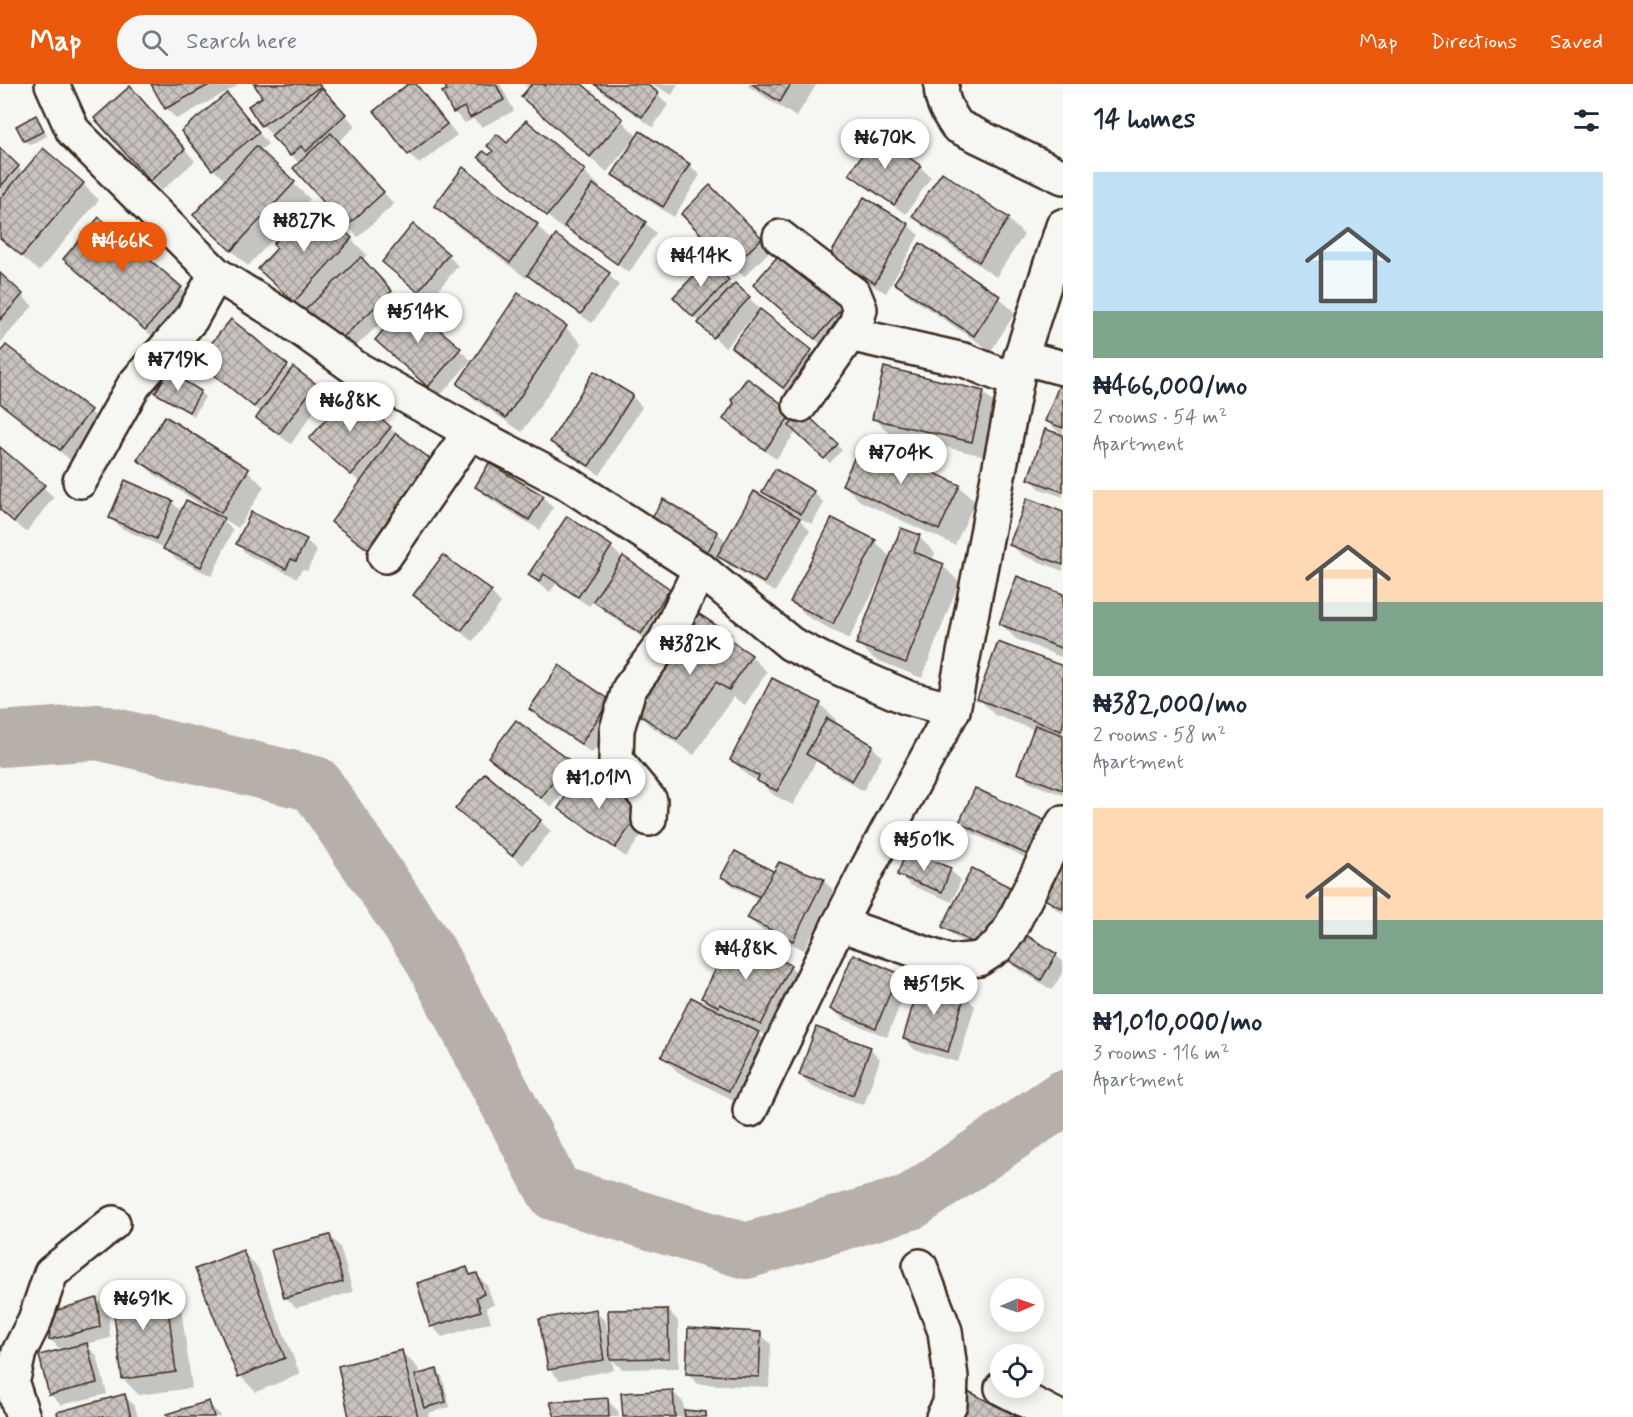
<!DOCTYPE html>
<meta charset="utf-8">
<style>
:root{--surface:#fff;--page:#f6f6f7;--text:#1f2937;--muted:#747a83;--accent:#ea580c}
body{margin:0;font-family:Mynerve,sans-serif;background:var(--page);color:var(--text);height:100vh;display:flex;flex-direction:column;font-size:22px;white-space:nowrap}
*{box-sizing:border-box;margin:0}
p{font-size:20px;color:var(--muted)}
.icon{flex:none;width:33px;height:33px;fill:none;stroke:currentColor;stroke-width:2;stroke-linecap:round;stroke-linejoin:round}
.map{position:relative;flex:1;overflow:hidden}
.sheet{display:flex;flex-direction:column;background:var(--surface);width:570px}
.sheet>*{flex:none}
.needle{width:39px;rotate:88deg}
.buttons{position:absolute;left:990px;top:1194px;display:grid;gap:12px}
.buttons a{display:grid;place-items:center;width:54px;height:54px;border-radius:50%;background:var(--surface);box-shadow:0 3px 15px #0003;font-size:30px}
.price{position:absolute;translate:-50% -51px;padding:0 14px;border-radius:21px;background:#fff;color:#222;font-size:20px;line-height:39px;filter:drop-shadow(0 2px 3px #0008)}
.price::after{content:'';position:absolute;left:50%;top:36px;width:18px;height:14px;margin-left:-9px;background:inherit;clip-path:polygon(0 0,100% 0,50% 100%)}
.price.selected{background:var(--accent);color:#fff}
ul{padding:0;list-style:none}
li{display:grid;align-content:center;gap:12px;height:318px;padding:0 30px}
li span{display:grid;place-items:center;height:186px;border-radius:0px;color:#555}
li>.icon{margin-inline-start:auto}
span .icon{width:108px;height:108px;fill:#fffc;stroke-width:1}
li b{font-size:26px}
h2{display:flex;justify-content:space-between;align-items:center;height:72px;padding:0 30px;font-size:26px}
header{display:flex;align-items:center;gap:36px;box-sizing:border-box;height:84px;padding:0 30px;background:var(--accent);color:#fff}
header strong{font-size:28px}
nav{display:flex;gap:33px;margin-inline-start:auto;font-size:21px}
.search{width:420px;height:54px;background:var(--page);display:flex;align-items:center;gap:15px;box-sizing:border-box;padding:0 21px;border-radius:33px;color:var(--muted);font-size:22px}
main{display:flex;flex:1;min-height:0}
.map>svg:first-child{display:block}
.shadow{fill:#0003}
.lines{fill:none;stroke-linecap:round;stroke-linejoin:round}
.river{stroke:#b6b0a9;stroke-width:56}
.building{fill:url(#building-cross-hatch);stroke:#3b2a1e;stroke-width:1.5}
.minor-casing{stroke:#3b2a1e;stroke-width:38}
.minor{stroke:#f6f6f2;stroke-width:33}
</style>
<header>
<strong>Map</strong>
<div class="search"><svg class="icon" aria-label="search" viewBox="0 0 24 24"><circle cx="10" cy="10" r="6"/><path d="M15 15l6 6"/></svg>Search here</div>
<nav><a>Map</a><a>Directions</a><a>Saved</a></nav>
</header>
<main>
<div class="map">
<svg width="1063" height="1333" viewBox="0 0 1063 1333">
<defs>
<pattern id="building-cross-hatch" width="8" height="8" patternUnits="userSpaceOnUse" patternTransform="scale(1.5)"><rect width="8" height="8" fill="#c8c3be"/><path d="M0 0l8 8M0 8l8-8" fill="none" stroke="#a49f9a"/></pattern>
</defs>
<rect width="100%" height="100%" fill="#f6f6f2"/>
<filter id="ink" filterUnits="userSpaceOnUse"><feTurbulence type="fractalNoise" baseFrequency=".0167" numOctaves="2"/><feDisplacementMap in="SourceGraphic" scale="12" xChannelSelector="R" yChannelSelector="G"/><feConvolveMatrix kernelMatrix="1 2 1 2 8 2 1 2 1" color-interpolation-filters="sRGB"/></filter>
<g filter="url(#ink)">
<g class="shadow">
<path d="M153,0H236L237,2L177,35L166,24Z"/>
<path d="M255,0H321L330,15L356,42L338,58L394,120L358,153L295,84L300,80L262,41L264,13Z"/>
<path d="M411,0H415L424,9L457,51L419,80L409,70Z"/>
<path d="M446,0H500L514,27L482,43L473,35L465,39L454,28L449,7Z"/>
<path d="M524,0H545L543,1L545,4L548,0H579L622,37L638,53L689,81L700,91L674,133L624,101L614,91L633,60L631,59L607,88L539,29L523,13L530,5Z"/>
<path d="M596,0H643L658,10L668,21L653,43L605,10Z"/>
<path d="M652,0H678L672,11Z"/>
<path d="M745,0H817L796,33Z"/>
<path d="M227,11L238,22L268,60L259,67L310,115L248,182L211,147L226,97L213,85Z"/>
<path d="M141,15L195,77L161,107L151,96Z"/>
<path d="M36,33L41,38L47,52L30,61L25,56L18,43Z"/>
<path d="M527,38L584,87L600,103L598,105L645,139L656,149L629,189L576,152L567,143L564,146L496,89L480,73H489L508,61Z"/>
<path d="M0,66L24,89L83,100L99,116L39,187L0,154Z"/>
<path d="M920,83L931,93L906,130L861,100L851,89Z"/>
<path d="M463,86L537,142L553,157L609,191L619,201L592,239L539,202L529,191L526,194L452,138L436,122Z"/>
<path d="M942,90L1008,135L1024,151L996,193L930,148L914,132Z"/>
<path d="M710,103L771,166L744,193L683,130Z"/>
<path d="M908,141L919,151L886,209L842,184L831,173Z"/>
<path d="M291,151L351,155L367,171L362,176L402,218L348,270L276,200Z"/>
<path d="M920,161L999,213L1015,229L991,267L912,214L896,199Z"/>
<path d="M783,168L855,232L826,265L766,211Z"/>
<path d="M448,171L458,182L429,217L384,178Z"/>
<path d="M65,175L181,204L196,220L162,261L81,191Z"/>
<path d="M709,179L733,203L735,201L749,214L760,225L758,226L811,267L822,278L795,314L743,274L733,263L757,231L755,230L725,264L675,213Z"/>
<path d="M0,191L33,222L0,259Z"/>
<path d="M518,211L566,244L582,260L522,348L475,316L459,300Z"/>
<path d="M407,220L471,276L440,312L387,266Z"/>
<path d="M0,271L90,327L106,343L77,381L0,321Z"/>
<path d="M286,282L292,287L315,301L325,312L291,360L269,344L258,334L262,329L210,287Z"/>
<path d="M168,289L200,308L205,313L194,332L162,314L157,309Z"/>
<path d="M1063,295V413L1040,405L1030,394L1063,352L1047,337Z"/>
<path d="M983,308L999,324L988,373L890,350L874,334Z"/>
<path d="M632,312L642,323L600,391L563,368L552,358Z"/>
<path d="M792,329H803L842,366L830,379L796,348L776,375L735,346L725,335Z"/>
<path d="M390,344L399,353L389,483L349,453L333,438L361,399L322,365Z"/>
<path d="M0,365L54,413L26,448L0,426Z"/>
<path d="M139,376L248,387L264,403L238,444L224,435L223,436L233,446L212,492L176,475L165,464L121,444L110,434L172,418L182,428L216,433L217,431L155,391Z"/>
<path d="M776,387L813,408L824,419L812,440L796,432L810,446L775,508L730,482L721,473L717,480L663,449L664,418L718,449L727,458L778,421L764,408Z"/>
<path d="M844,401L959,402L975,418L955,461L860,417Z"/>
<path d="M477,403L543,413L553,424L540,446L488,414Z"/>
<path d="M1027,416L1063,429V487L1022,471L1011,461Z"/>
<path d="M919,453L935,469L932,477L943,482L959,498L922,594L874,575L858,559L886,488L884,487L849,555L808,533L792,517L875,457L891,474Z"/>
<path d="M306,456L317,467L307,487L302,485L297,494L248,471L237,460Z"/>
<path d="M611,463L623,475L669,506L680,516L652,560L605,528L594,516L589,522L556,500L550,508L540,501L530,491Z"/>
<path d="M1018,494L1063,511V574L1016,555L1000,539Z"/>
<path d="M491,508L501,519L473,557L426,522L415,511Z"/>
<path d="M730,552L767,588L745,621L733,613L694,671L649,641L633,625Z"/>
<path d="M999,560L1063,584V711L1030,699L1019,688L1035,646L995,631L979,615Z"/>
<path d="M559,583L620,628L592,669L542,636L531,625Z"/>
<path d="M820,620L836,636L834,640L872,662L882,673L863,707L816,677L793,721L775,712L761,699L748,692L732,676Z"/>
<path d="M516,638L568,678L579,688L552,723L501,684L490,673Z"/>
<path d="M976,706L1052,786L972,749L961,738Z"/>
<path d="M560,724L650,739L626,773L571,734Z"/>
<path d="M457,725L540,737L551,747L523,781L468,736Z"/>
<path d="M1063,783V829L1056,825L1045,814Z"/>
<path d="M950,786L961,796L952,818L910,801L899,790Z"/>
<path d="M973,786L995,874L955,853L944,843Z"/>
<path d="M774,789L823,796L834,807L804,866L759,844L748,834L759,816L734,803L723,793Z"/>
<path d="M1002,871H1056L1063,878V888L1052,906L1013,882Z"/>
<path d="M790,882L806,898L777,956L753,945L774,965L746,1022L679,989L663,973L716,927L703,914Z"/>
<path d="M898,890L908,901L887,953L843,935L832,925Z"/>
<path d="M964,911L975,922L958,978L915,966L904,955Z"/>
<path d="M870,964L880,975L864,1021L811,1002L800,991Z"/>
<path d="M330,1152L340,1163L353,1208L296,1224L285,1213Z"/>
<path d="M242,1168L258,1184L300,1290L256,1308L240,1292Z"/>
<path d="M466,1185L473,1192L477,1191L487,1201L494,1221L486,1223L491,1238L442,1253L432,1242Z"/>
<path d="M164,1200L180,1216L192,1304L139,1311L123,1295Z"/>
<path d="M97,1216L108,1226L110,1254L86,1260L97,1272L107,1310L61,1321L50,1310L62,1267L51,1256L53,1229Z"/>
<path d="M668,1226L678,1237L679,1284L622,1285L612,1276L614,1286L560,1296L549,1285L595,1227L606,1238L609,1254Z"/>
<path d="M760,1250L771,1260L769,1303L698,1300L687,1289Z"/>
<path d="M402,1268L418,1284L420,1292L437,1287L442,1292L450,1323L428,1329L429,1333H351Z"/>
<path d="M672,1307L683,1318L684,1327L705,1329L709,1333H624Z"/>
<path d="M125,1312L135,1323L138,1333H60Z"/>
<path d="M607,1316L618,1327L619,1333H556Z"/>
<path d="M208,1319L219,1330L220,1333H171Z"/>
</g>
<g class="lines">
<path class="river" d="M0,655L98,648L315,700L429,869L555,1109L746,1167L911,1118L1063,1014"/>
</g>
<g class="building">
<path d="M151,0H211L165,25Z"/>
<path d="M254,0H319L320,3L261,42L248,22L262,13Z"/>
<path d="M408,0H416L447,40L408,71L374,27Z"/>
<path d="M444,0H496L504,16L470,34L464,23L453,29L442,8L447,6Z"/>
<path d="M532,0H543L545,2L546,0H582L623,35L590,73L521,13Z"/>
<path d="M594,0H646L659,9L642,33Z"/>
<path d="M752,0H791L780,18Z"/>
<path d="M130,2L185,65L150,97L94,34Z"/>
<path d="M322,4L346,30L306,68L301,62L290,72L271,52Z"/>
<path d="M227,9L259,48L212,86L181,47Z"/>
<path d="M36,31L44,47L24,57L16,42Z"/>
<path d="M526,36L585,86L547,132L478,73L483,67L489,71L493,67L487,62L497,50L507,59Z"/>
<path d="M640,47L690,80L663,123L612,91Z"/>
<path d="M331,49L384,108L346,143L293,84Z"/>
<path d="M876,50L921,82L894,121L849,90Z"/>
<path d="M256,62L295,98L231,167L193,131Z"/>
<path d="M0,64L19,82L0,103Z"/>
<path d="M43,64L84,99L22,172L0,154V115Z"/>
<path d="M463,83L538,140L510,179L434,122Z"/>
<path d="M942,88L1009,134L979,178L912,132Z"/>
<path d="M593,100L646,138L617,180L564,142Z"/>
<path d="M710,101L762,154L733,183L681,130Z"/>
<path d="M864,113L909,140L875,199L829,173Z"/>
<path d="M316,121L352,154L294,218L258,185L277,164L273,160L287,145L291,149Z"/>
<path d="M99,133L182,203L145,246L63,175Z"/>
<path d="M413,140L449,170L418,208L382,178Z"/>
<path d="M556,151L610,189L581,230L527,191Z"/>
<path d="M920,159L1000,212L974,252L894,199Z"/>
<path d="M783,166L845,221L815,255L753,201Z"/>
<path d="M361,173L392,207L336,260L305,226Z"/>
<path d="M709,176L729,196L693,233L673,213Z"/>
<path d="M0,189L23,210L0,236Z"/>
<path d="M735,199L750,213L713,254L698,239Z"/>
<path d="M518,209L567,242L506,334L457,300Z"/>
<path d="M407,218L461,264L428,303L375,256Z"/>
<path d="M760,225L812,266L783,304L731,263Z"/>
<path d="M231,235L288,281L254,323L197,277Z"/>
<path d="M6,261L91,326L60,366L0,319V269Z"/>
<path d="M293,283L316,300L279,350L256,334Z"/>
<path d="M884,283L984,307L972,358L872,335Z"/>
<path d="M168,287L201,307L189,328L155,309Z"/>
<path d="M594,287L633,311L589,382L550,358Z"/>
<path d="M1063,291V344L1045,337Z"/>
<path d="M747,294L793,328L765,366L723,335L734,319L731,316Z"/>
<path d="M350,308L391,343L351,391L309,355Z"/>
<path d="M803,327L838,360L824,375L789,342Z"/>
<path d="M165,332L249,385L221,429L137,376Z"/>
<path d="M1045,345L1063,351V408L1028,395Z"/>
<path d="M396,349L437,380L373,469L331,438Z"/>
<path d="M863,355L960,401L939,446L842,401Z"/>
<path d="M0,363L45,401L14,438L0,426Z"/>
<path d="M489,379L544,412L529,436L475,403Z"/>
<path d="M775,385L814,407L801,430L762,408Z"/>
<path d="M125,396L173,417L156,455L109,434Z"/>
<path d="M754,407L800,434L764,499L717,472Z"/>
<path d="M1027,414L1063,428V481L1009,461Z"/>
<path d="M663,415L718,448L706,471L650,438Z"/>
<path d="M186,416L224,434L201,483L163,465Z"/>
<path d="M251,428L307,455L296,477L291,475L286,485L236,460Z"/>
<path d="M567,432L612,462L578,513L544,490L539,498L528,491Z"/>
<path d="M832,434L876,456L833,540L790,518Z"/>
<path d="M901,444L920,451L914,468L944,480L906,579L856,560Z"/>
<path d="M443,471L492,507L461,547L413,511Z"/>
<path d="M623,472L670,505L641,550L593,517Z"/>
<path d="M1017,492L1063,510V565L999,540Z"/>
<path d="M696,528L731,551L728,555L752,571L729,606L716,598L677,656L631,625Z"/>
<path d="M998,558L1063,582V642L1061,647L977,615Z"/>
<path d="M559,581L610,616L581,660L529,625Z"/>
<path d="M772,594L821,619L777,707L757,697L759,692L730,676Z"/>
<path d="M827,634L873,661L852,697L806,670Z"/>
<path d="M516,636L569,676L541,714L488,673Z"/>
<path d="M1035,641L1063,651V706L1017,689Z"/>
<path d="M583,687L641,727L615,764L558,724Z"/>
<path d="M485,689L541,736L512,772L455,725Z"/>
<path d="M975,704L1057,742L1041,777L959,739Z"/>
<path d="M735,767L775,788L762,814L721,793Z"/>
<path d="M907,767L951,784L942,808L897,791Z"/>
<path d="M779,778L824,795L793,857L747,834Z"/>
<path d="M1063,779V825L1044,815Z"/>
<path d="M972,784L1014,805L985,865L942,843Z"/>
<path d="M1016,845L1057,870L1041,896L1000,871Z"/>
<path d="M733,852L791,881L761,941L720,920L719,923L701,914Z"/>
<path d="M853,870L898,889L876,944L830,925Z"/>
<path d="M920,896L965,910L948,968L903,955Z"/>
<path d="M691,913L759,948L729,1007L661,973Z"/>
<path d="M816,943L871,963L853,1011L799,991Z"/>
<path d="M330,1151L343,1198L284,1214L271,1166Z"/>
<path d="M243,1166L285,1274L238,1293L195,1185Z"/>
<path d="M467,1183L470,1191L477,1189L484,1210L476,1213L481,1227L430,1243L417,1199Z"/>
<path d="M165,1199L176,1288L122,1295L111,1206Z"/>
<path d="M97,1214L100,1243L49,1256L51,1228Z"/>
<path d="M596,1225L604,1276L548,1286L539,1235Z"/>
<path d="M668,1225L669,1274L610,1275L608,1226Z"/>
<path d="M688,1244L761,1248L759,1293L686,1290Z"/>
<path d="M87,1259L97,1299L49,1311L39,1271Z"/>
<path d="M402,1266L418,1333H349L338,1282Z"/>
<path d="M437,1285L446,1318L424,1324L415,1291Z"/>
<path d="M962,1304L1018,1333H947Z"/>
<path d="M673,1306L675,1333H623L621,1309Z"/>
<path d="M125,1310L131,1333H58L57,1328Z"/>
<path d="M608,1314L609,1333H555L550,1318Z"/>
<path d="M209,1317L214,1333H169L166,1330Z"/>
<path d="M684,1326L706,1328V1333H685Z"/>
</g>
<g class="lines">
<g class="minor-casing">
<g id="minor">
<path d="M52,0L73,47L216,190L284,233L354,283L470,348L564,397L700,485L791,560L839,584L908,614L953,626"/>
<path d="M942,0C939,15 949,30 957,42L1063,93"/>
<path d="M780,153L854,210L860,225L856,241L862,253L964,276L1016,297"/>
<path d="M1021,273L1063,284"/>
<path d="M800,321L856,241"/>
<path d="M80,397L134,301L191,235L216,190"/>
<path d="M385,472L470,348"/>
<path d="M649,735L650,717L616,676L617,645L629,605L665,557L700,485"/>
<path d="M839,840L950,878L979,875L996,864L1009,847L1063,739"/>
<path d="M750,1026L839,840L868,783L953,626L1021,273L1063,142"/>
<path d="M920,1182L945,1247L951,1293L950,1320L943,1333"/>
<path d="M1002,1304L1058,1333"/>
<path d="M23,1333L12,1300L19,1268L35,1236L51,1189L113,1139"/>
</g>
</g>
<use href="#minor" class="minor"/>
</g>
</g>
</svg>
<div class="buttons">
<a><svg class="needle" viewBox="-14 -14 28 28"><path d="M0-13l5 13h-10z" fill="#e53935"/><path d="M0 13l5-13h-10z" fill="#747a83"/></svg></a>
<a><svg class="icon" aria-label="locate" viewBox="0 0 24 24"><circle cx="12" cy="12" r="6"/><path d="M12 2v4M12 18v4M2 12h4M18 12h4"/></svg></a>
</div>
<b class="price" style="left:885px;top:86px">₦670K</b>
<b class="price" style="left:304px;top:169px">₦827K</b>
<b class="price selected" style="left:122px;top:189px">₦466K</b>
<b class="price" style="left:701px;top:204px">₦414K</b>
<b class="price" style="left:418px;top:260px">₦514K</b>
<b class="price" style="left:178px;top:308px">₦719K</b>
<b class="price" style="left:350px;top:349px">₦688K</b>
<b class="price" style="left:901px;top:401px">₦704K</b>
<b class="price" style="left:690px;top:592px">₦382K</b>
<b class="price" style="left:599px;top:726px">₦1.01M</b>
<b class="price" style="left:924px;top:788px">₦501K</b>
<b class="price" style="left:746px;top:897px">₦488K</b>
<b class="price" style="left:934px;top:932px">₦515K</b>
<b class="price" style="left:143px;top:1247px">₦691K</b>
</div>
<section class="sheet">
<h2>14 homes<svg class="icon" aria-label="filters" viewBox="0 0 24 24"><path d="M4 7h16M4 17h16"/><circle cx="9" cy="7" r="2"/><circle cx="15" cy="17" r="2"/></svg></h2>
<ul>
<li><span style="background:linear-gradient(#bfe0f5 75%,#7fa58c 0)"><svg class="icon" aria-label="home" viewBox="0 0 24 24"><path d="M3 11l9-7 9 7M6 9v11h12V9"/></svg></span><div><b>₦466,000/mo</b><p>2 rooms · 54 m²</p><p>Apartment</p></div></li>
<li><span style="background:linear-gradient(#ffd9b3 60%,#7fa58c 0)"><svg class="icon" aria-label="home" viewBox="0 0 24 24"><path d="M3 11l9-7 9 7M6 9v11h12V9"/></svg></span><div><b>₦382,000/mo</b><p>2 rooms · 58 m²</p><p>Apartment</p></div></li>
<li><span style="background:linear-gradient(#ffd9b3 60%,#7fa58c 0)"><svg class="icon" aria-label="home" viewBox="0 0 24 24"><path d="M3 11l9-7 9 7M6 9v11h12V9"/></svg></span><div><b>₦1,010,000/mo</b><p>3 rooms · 116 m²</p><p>Apartment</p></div></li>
</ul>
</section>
</main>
